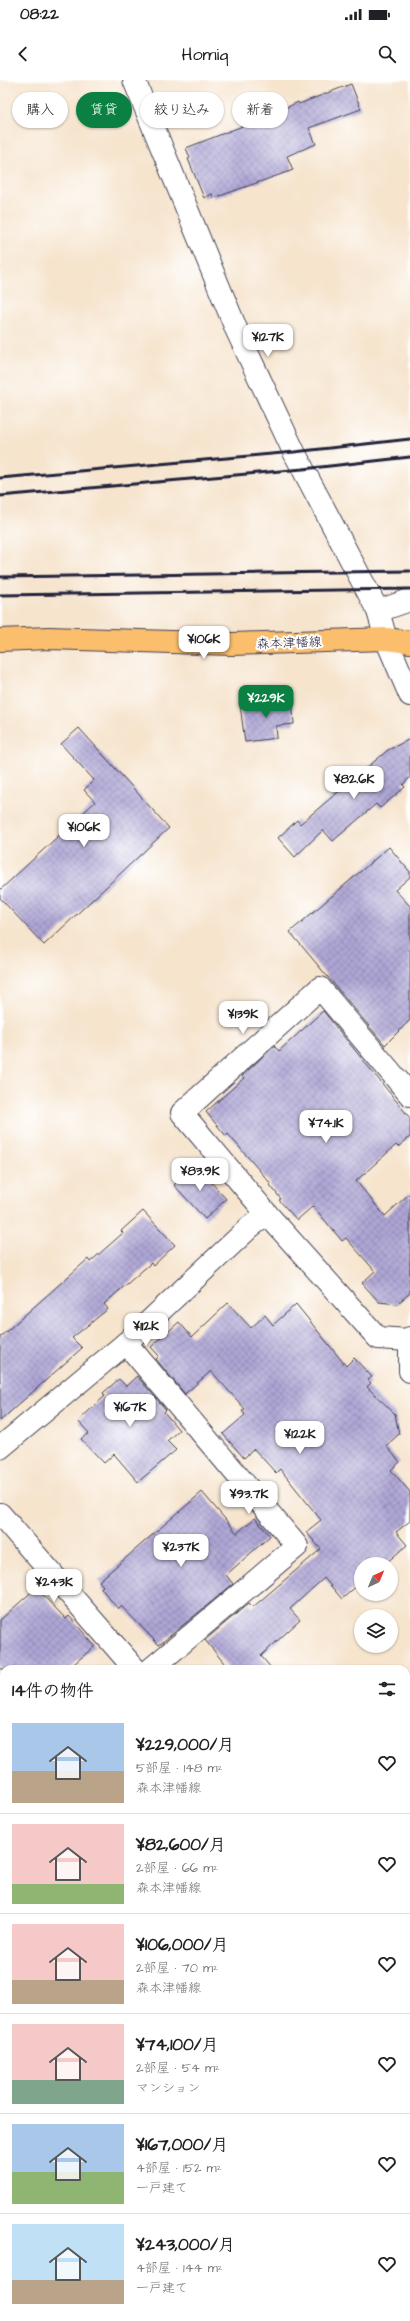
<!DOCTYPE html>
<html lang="ja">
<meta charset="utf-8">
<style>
:root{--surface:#fff;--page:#f6f6f6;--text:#202124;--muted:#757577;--line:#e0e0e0;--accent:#0b8043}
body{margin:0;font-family:"Architects Daughter","Klee One",sans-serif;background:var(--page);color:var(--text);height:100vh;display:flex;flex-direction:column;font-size:15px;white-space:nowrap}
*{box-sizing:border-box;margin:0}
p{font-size:13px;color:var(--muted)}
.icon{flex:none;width:22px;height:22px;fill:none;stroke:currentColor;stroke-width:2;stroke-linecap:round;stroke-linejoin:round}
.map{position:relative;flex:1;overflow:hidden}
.panel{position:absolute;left:0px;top:1585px;width:410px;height:656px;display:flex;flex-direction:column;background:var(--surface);border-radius:12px 12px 0 0;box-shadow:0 1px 3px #0004}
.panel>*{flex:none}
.guide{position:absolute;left:12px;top:12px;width:386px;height:36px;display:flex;gap:8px}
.needle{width:26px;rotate:44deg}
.tools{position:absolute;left:354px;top:1477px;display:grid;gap:8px}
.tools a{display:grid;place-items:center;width:44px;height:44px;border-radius:50%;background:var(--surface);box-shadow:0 1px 3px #0004;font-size:20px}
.price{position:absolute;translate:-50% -34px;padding:0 9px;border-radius:8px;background:#fff;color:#222;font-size:13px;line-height:26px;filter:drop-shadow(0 1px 2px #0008)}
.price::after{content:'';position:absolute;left:50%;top:24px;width:12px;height:9px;margin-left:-6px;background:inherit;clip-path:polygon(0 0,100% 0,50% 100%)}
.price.active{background:var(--accent);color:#fff}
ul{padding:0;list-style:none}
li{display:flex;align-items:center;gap:12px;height:100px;padding:0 12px}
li+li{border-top:1px solid var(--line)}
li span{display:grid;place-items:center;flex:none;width:112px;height:80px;border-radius:0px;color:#555}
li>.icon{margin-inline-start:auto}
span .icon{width:48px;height:48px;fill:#fffc;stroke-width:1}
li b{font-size:17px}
h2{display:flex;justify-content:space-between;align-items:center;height:48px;padding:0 12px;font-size:17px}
.chip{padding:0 14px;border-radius:18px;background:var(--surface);box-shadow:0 1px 3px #0004;font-size:14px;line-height:36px}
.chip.active{background:var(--accent);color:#fff}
.status{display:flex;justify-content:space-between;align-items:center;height:28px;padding:0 20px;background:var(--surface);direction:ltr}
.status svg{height:11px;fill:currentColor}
header{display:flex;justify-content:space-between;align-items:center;height:52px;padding:0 12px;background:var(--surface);font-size:18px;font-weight:600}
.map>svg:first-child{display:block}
.forest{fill:url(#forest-firs);stroke:#566d56}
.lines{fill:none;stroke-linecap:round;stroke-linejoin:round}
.stream{stroke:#5bb1d7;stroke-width:8}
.building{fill:url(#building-cross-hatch)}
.minor-casing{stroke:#423f51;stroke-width:24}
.major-casing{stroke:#423f51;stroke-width:24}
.minor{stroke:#fff;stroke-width:22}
.major{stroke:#fabe6d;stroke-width:22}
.rail{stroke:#22223b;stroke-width:3}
.labels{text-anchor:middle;stroke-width:4;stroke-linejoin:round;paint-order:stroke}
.street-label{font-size:13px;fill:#22223b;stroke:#fff}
</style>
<div class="status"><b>08:22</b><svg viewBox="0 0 49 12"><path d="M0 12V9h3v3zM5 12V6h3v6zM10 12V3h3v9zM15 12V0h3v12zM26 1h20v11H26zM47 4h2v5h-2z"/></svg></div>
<header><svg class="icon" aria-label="back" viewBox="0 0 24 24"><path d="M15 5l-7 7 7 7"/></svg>Homiq<svg class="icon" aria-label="search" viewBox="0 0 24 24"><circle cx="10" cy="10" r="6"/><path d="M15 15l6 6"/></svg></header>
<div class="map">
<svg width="410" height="2241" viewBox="0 0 410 2241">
<defs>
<pattern id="forest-firs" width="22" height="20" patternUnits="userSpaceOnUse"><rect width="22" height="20" fill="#8ab872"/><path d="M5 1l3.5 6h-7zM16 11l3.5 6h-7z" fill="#70955f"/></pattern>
<pattern id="building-cross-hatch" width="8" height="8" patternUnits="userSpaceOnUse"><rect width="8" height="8" fill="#aea6d5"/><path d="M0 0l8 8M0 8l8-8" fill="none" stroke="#8d87ae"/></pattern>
</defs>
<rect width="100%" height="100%" fill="#fff"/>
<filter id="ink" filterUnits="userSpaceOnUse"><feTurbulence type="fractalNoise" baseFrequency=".025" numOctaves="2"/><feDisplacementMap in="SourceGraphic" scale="8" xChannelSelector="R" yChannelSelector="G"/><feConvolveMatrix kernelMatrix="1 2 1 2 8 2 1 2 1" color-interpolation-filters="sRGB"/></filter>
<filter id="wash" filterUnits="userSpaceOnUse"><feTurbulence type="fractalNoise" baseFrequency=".012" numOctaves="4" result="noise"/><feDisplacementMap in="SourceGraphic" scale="16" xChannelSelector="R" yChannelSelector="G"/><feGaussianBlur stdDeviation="0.9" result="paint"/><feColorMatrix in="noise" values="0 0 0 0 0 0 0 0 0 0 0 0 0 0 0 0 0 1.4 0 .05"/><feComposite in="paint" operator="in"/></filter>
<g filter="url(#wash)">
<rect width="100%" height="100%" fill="#f6e4cd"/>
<path class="forest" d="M217,2237H390L389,2241H216Z"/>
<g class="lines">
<g class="stream">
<path d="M406,1764L410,1760"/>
<path d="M0,1807L4,1809"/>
</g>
</g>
<g id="blocks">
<g class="building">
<path d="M351,4L361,29L309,48L316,64L287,76L293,90L214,118L212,114L204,118L188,79L190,78L186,68L271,35L298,22L299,24Z"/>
<path d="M292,618L294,644L276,646L277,658L245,662L240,625Z"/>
<path d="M79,648L169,748L44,865L0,818V810L95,722L84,710L94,700L61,664Z"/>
<path d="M410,659V697L403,705L405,707L380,728L376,724L333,761L323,750L295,777L278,758L297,740L300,744L388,670Z"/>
<path d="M389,767L410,792V797L395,810L410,826V940L385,965L290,852Z"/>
<path d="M323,931L410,1038V1057L398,1067L396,1065L356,1101L385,1136L410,1113V1213L397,1224L379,1222L362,1203L375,1191L346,1158L342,1161L313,1126L297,1140L279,1120L281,1119L270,1105L271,1104L228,1054L226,1056L206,1032L244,998L242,996L274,966L279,971Z"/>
<path d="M195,1084L226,1119L205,1139L174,1105Z"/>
<path d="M143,1131L175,1165L153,1186L151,1183L104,1224L108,1229L72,1258L82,1268L0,1341V1257L88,1179L90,1182L123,1153L121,1151Z"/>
<path d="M228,1223L251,1248L265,1235L273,1245L296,1224L346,1286L354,1278L372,1297L368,1300L371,1303L367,1307L395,1334L399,1354L386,1366L400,1382L391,1390L410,1412V1441L396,1452L407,1465L385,1484H361V1502L342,1519L324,1498L290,1529L300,1540L261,1576L272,1589H229L205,1560L249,1523L253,1527L321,1469L306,1452L321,1440L280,1389L276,1393L254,1369L244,1378L223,1354L245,1335L242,1331L245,1329L211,1291L185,1314L156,1279L159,1276L151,1267L179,1242L192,1257Z"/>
<path d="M137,1296L166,1330L164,1332L179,1350L167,1361L176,1370L138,1402L114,1374L104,1383L81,1359L89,1353L78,1341L105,1316L103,1313L119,1299L126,1306Z"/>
<path d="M202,1412L237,1453L255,1438L270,1456L226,1495L233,1504L159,1565L121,1526L118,1529L101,1508L103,1506L99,1501Z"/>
<path d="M36,1508L66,1539L69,1536L95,1566L68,1589H0V1540Z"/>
</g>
</g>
</g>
<g filter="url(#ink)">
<use href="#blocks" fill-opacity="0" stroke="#423f51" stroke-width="1"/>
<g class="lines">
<g class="minor-casing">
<g id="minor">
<path d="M134,0L237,251L294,372L378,531L386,559L410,615"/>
<path d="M378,531L410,520"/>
<path d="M410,1258V1291"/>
<path d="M409,1260L378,1258L267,1134L182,1033L320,908L410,1015"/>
<path d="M126,1263L297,1466L151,1589"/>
<path d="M0,1368L126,1263L250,1147L267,1134"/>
<path d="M0,1434L135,1589"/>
<path d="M0,1687L4,1691"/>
<path d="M406,1904L410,1908"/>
<path d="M406,1934H410"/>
<path d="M0,2160L4,2157"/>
</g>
</g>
<g class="major-casing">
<path id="major" d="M0,560L49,558L232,564L386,559L410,562"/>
</g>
<use href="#minor" class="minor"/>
<use href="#major" class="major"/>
<g class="rail">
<path d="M0,398L294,372L410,359"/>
<path d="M0,416L303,389L410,377"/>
<path d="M0,497L410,491"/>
<path d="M0,515L410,509"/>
</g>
</g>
</g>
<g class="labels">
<g class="street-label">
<text transform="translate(289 562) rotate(-2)" y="5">森本津幡線</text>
</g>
</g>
</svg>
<div class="tools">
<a><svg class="needle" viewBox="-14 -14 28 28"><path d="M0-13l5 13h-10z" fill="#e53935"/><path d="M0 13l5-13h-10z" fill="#757577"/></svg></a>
<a><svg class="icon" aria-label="layers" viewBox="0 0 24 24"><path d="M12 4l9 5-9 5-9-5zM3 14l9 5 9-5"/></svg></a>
</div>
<b class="price" style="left:268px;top:278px">¥127K</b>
<b class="price" style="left:204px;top:580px">¥106K</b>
<b class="price active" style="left:266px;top:639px">¥229K</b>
<b class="price" style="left:354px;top:720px">¥82.6K</b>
<b class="price" style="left:84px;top:768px">¥106K</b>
<b class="price" style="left:243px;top:955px">¥139K</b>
<b class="price" style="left:326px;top:1064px">¥74.1K</b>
<b class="price" style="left:200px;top:1112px">¥83.9K</b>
<b class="price" style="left:146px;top:1267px">¥112K</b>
<b class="price" style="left:130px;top:1348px">¥167K</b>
<b class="price" style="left:300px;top:1375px">¥122K</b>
<b class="price" style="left:249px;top:1435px">¥93.7K</b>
<b class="price" style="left:181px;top:1488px">¥237K</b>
<b class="price" style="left:54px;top:1523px">¥243K</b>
<div class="guide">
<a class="chip">購入</a>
<a class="chip active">賃貸</a>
<a class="chip">絞り込み</a>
<a class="chip">新着</a>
</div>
<section class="panel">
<h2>14件の物件<svg class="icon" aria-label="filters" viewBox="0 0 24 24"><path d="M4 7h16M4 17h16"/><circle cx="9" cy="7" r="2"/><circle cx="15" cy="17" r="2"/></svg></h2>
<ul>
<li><span style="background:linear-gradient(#a9c7e8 60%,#b9a48a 0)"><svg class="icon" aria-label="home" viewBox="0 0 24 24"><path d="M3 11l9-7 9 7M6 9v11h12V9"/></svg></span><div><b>¥229,000/月</b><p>5部屋 · 148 m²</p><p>森本津幡線</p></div><svg class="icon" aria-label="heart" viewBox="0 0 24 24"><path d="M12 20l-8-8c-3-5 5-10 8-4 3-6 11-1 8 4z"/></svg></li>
<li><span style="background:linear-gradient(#f6c9c9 75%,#8fb573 0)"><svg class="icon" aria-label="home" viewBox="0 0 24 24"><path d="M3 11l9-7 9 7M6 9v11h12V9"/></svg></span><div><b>¥82,600/月</b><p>2部屋 · 66 m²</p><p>森本津幡線</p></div><svg class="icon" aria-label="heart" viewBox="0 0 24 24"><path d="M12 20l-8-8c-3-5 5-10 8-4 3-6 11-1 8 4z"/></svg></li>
<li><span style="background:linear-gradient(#f6c9c9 70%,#b9a48a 0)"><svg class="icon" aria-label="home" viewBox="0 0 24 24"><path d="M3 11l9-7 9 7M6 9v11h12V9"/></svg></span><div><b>¥106,000/月</b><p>2部屋 · 70 m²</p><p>森本津幡線</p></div><svg class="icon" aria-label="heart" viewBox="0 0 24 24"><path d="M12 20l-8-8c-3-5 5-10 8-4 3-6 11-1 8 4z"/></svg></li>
<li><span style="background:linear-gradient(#f6c9c9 70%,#7fa58c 0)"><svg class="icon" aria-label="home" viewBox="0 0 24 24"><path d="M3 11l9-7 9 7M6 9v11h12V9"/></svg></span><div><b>¥74,100/月</b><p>2部屋 · 54 m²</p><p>マンション</p></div><svg class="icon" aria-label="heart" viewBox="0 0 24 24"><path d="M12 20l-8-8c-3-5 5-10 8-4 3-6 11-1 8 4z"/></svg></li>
<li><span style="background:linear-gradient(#a9c7e8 60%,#8fb573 0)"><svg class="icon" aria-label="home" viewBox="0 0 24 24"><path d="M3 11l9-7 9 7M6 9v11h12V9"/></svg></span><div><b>¥167,000/月</b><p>4部屋 · 152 m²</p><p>一戸建て</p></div><svg class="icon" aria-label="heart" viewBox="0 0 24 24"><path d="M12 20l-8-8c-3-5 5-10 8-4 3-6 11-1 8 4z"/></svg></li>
<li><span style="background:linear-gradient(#bfe0f5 70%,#b9a48a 0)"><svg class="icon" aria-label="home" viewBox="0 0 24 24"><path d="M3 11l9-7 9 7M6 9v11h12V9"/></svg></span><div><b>¥243,000/月</b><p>4部屋 · 144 m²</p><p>一戸建て</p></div><svg class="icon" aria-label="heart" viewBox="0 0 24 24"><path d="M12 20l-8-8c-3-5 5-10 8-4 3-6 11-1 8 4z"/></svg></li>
</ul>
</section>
</div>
